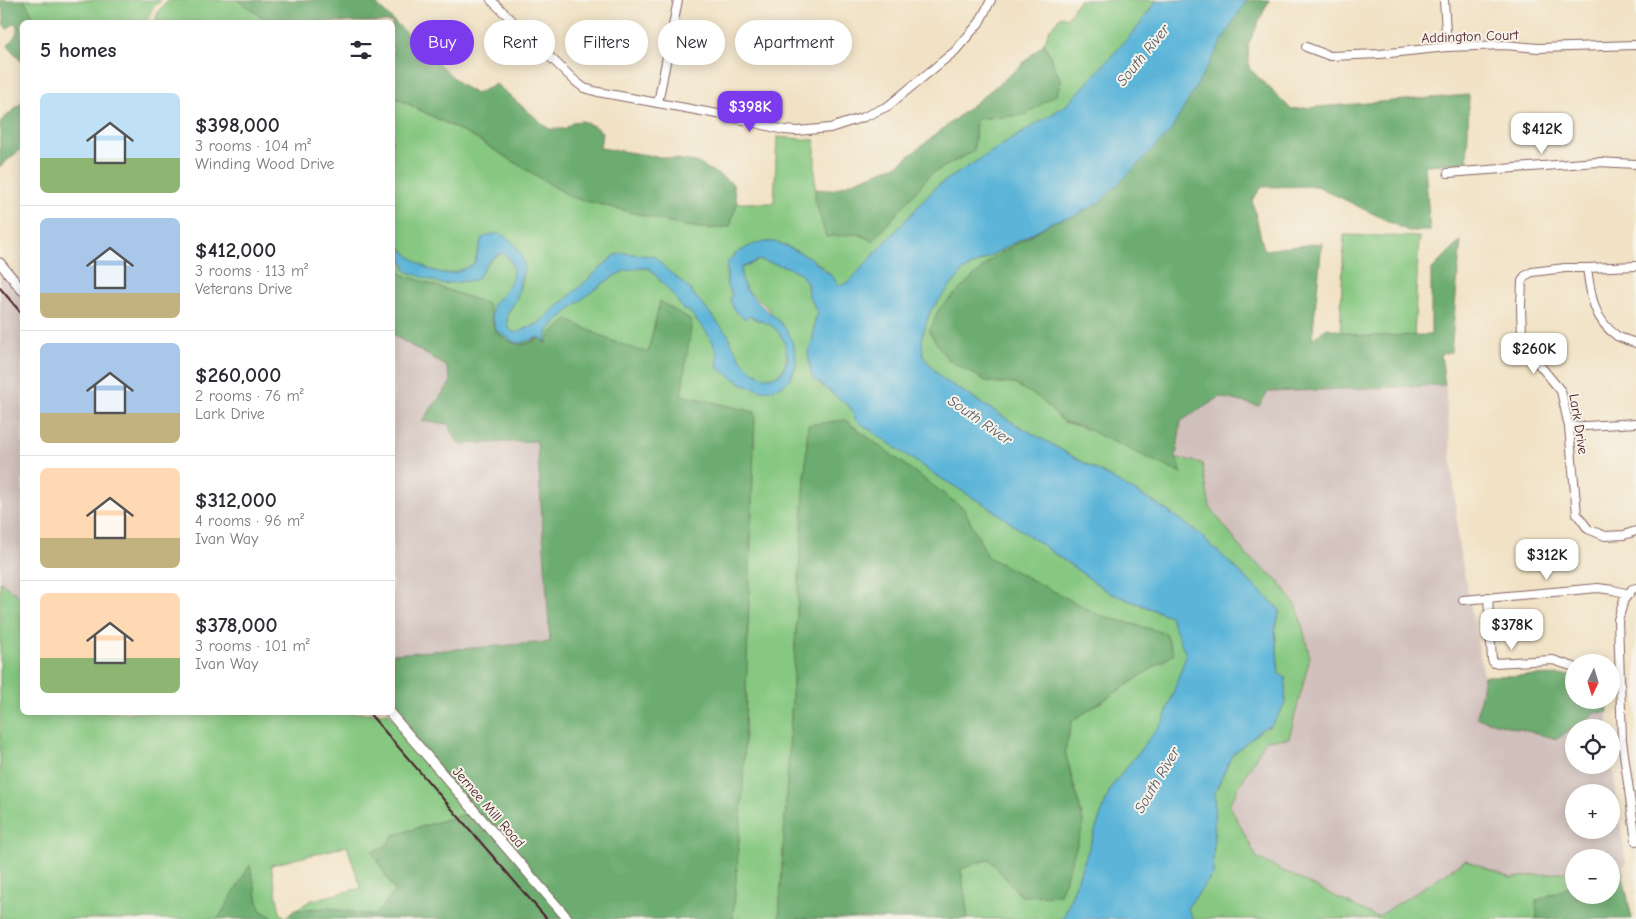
<!DOCTYPE html>
<meta charset="utf-8">
<style>
:root{--surface:#fff;--page:#f2f2f3;--text:#2b2b33;--muted:#7c7c81;--line:#e1e1e2;--accent:#7c3aed}
body{margin:0;font-family:"Comic Neue",sans-serif;background:var(--page);color:var(--text);height:100vh;display:flex;flex-direction:column;font-size:19px;white-space:nowrap}
*{box-sizing:border-box;margin:0}
p{font-size:16px;color:var(--muted)}
.icon{flex:none;width:28px;height:28px;fill:none;stroke:currentColor;stroke-width:2;stroke-linecap:round;stroke-linejoin:round}
.map{position:relative;flex:1;overflow:hidden}
.sheet{position:absolute;left:20px;top:20px;width:375px;height:695px;display:flex;flex-direction:column;background:var(--surface);border-radius:8px;box-shadow:0 2px 12px #0003}
.sheet>*{flex:none}
.guide{position:absolute;left:410px;top:20px;width:475px;height:45px;display:flex;gap:10px}
.needle{width:32px;rotate:184deg}
.controls{position:absolute;left:1565px;top:654px;display:grid;gap:10px}
.controls a{display:grid;place-items:center;width:55px;height:55px;border-radius:50%;background:var(--surface);box-shadow:0 2px 12px #0003;font-size:25px}
.price{position:absolute;translate:-50% -42px;padding:0 11px;border-radius:10px;background:#fff;color:#222;font-size:16px;line-height:32px;filter:drop-shadow(0 1px 2px #0008)}
.price::after{content:'';position:absolute;left:50%;top:30px;width:15px;height:11px;margin-left:-8px;background:inherit;clip-path:polygon(0 0,100% 0,50% 100%)}
.price.active{background:var(--accent);color:#fff}
ul{padding:0;list-style:none}
li{display:flex;align-items:center;gap:15px;height:125px;padding:0 20px}
li+li{border-top:1px solid var(--line)}
li span{display:grid;place-items:center;flex:none;width:140px;height:100px;border-radius:8px;color:#555}
li>.icon{margin-inline-start:auto}
span .icon{width:60px;height:60px;fill:#fffc;stroke-width:1}
li b{font-size:21px}
h2{display:flex;justify-content:space-between;align-items:center;height:60px;padding:0 20px;font-size:21px}
.pill{padding:0 18px;border-radius:22px;background:var(--surface);box-shadow:0 2px 12px #0003;font-size:18px;line-height:45px}
.pill.active{background:var(--accent);color:#fff}
.map>svg:first-child{display:block}
.industrial{fill:#d0c0bc;fill-rule:evenodd}
.green{fill:#86c881;stroke:#687456}
.forest{fill:#6cac6f;stroke:#5b664d}
.water{fill:#5cb5d9;stroke:#536a82}
.lines{fill:none;stroke-linecap:round;stroke-linejoin:round}
.minor-casing{stroke:#846361;stroke-width:10}
.tertiary-casing{stroke:#846361;stroke-width:11}
.minor{stroke:#fff;stroke-width:8}
.tertiary{stroke:#fff;stroke-width:9}
.rail{stroke:#4a1f2b;stroke-width:2}
.labels{text-anchor:middle;stroke-width:4;stroke-linejoin:round;paint-order:stroke}
.street-label{font-size:14px;fill:#4a1f2b;stroke:#f7f3e8}
.water-label{font-size:15px;font-style:italic;fill:#505468;stroke:#f7f3e8}
</style>
<div class="map">
<svg width="1636" height="919" viewBox="0 0 1636 919">
<rect width="100%" height="100%" fill="#f7f3e8"/>
<filter id="ink" filterUnits="userSpaceOnUse"><feTurbulence type="fractalNoise" baseFrequency=".02" numOctaves="2"/><feDisplacementMap in="SourceGraphic" scale="10" xChannelSelector="R" yChannelSelector="G"/><feConvolveMatrix kernelMatrix="1 2 1 2 8 2 1 2 1" color-interpolation-filters="sRGB"/></filter>
<filter id="wash" filterUnits="userSpaceOnUse"><feTurbulence type="fractalNoise" baseFrequency=".0096" numOctaves="4" result="noise"/><feDisplacementMap in="SourceGraphic" scale="20" xChannelSelector="R" yChannelSelector="G"/><feGaussianBlur stdDeviation="1.12" result="paint"/><feColorMatrix in="noise" values="0 0 0 0 0 0 0 0 0 0 0 0 0 0 0 0 0 1.4 0 .05"/><feComposite in="paint" operator="in"/></filter>
<g filter="url(#wash)">
<rect width="100%" height="100%" fill="#f1e2c5"/>
<g class="industrial">
<path d="M0,263L22,290V598L0,582Z"/>
<path d="M393,335L446,366L451,382L422,421L448,424L460,444L537,441L550,643L393,654Z"/>
<path d="M1445,385L1459,547L1484,676L1477,718L1557,739L1574,728V765H1611V754L1626,865L1611,867V858H1574V871L1510,878L1466,860L1377,917L1257,858L1229,804L1266,740L1279,581L1247,557L1210,507L1202,463L1176,458L1181,421L1220,397L1259,406L1268,392ZM1574,792H1611V830H1574Z"/>
<path d="M1608,712V727L1575,728L1596,713Z"/>
</g>
<g class="green">
<path d="M24,0H161L152,9L146,22H37Z"/>
<path d="M169,0H237L270,22H155L159,10Z"/>
<path d="M1079,0H1157L1137,28L1068,104L937,186L849,282L838,286C827,263 799,253 778,242L726,269L727,287C731,290 730,293 733,297C737,303 743,310 748,315C753,320 763,321 769,324C787,333 793,360 779,374C776,376 772,378 768,378C752,378 730,350 729,336L686,285L667,270L654,256L623,253L614,256L538,324L515,333L508,328C505,312 509,312 516,299C519,295 524,269 524,264L482,238L474,264C467,267 459,272 452,273C427,276 408,254 393,240L392,96L475,138L571,197L685,226L710,229L730,226L737,203H774L777,137L815,140V199L858,234L873,241L931,174L974,151L976,119L1025,115L1061,81L1044,43L1050,29L1061,16L1067,18Z"/>
<path d="M1054,221L993,258L939,309L988,382L1014,384L1038,397L1064,422L1082,427L1181,473L1176,458L1202,463L1210,507L1247,556L1279,581L1298,609L1310,657L1289,738L1266,740L1229,804L1257,858L1377,917L1466,860L1511,878L1574,871V885L1536,901L1537,919H1193L1187,908L1213,874L1215,792L1232,755L1263,728L1271,726L1279,674L1275,630L1280,610L1196,531L1157,504L1012,422L941,378L923,357L922,337L930,311L963,271Z"/>
<path d="M1344,235L1419,237L1414,339L1340,337Z"/>
<path d="M503,253L510,259L514,270L511,283L498,301L496,330L532,341L539,337L545,342C546,339 546,336 547,334C554,319 607,278 622,272C631,268 640,268 649,268L675,297L684,311L688,310C701,326 722,344 717,367L745,386L774,389L785,384L791,378L797,363C788,347 782,329 772,314C760,295 739,295 741,268L759,260L788,267L800,273L807,283L808,295L813,303L818,315L815,319L813,340L808,352L811,374L814,379L850,407L856,420L931,472L987,506L1110,593L1170,616L1187,655L1164,720L1111,787L1064,917L1061,919H968L961,869L990,859L1021,896L1084,824L1065,751L1072,721L1174,654L1165,633L1099,615L988,557L964,509L845,420L808,425L779,919H733L743,786L755,412L681,395L691,321L660,301L648,353L612,341L546,344L539,338C519,350 512,344 495,331L488,304L404,275L393,269L392,255L403,262L406,271L477,279C485,268 489,256 503,253Z"/>
<path d="M0,582L22,598V712L389,713L474,811L394,835L385,847L373,851L395,892L374,916L329,908L294,910L312,900L361,888L347,846L271,865L280,913L286,918L290,914L296,919H275L260,910L250,866L218,919H0Z"/>
</g>
<g class="forest">
<path d="M0,0H24L37,22H22V62L8,46C13,39 21,30 15,23L7,29L3,23C7,15 0,8 0,0Z"/>
<path d="M237,0H374L378,6L461,85L476,94L496,84L549,129H565L573,122L582,121L596,127L602,132L600,148L696,162L719,175L733,184V186L737,203L730,226L710,229L685,226L571,197L475,138L393,96L392,22H270Z"/>
<path d="M1247,0H1269L1248,45L1249,68L1291,109L1469,95L1467,163L1425,165L1430,231H1408L1317,186L1262,187L1252,200L1264,250L1322,243L1312,339L1327,328L1362,336L1431,335V270L1461,240L1451,352L1441,354L1445,385L1268,392L1259,406L1220,397L1181,421L1176,458L1182,474L1082,427L1064,422L1038,397L1014,384L988,382L948,360L929,332L939,309L993,258L1054,221L1061,220L1100,202L1169,132L1234,20Z"/>
<path d="M1044,43L1061,81L1057,94L1025,115L976,119L974,151L931,174L873,241L858,234L826,237L815,199V189L832,190L899,164L1016,70Z"/>
<path d="M22,102V148L0,167V122Z"/>
<path d="M393,269L404,275L488,304L495,331C512,343 519,351 539,338L546,344L550,334L568,320L612,341L648,353L660,301L692,321L681,395L755,412L743,786L733,919H296L290,914L294,910L329,908L374,916L395,892L372,851L385,847L394,835L474,811L392,712L393,654L550,642L537,441L459,444L448,424L422,421L451,382L446,366L393,335Z"/>
<path d="M845,420L964,509L988,557L1099,615L1165,633L1174,654L1072,721L1065,751L1084,824L1060,895L1021,896L989,859L961,869L968,919H779L808,425Z"/>
<path d="M1574,675V700H1607L1608,712L1596,713L1557,739L1477,718L1484,676Z"/>
<path d="M250,865L260,910L275,919H218Z"/>
<path d="M1621,866L1632,919H1537L1536,901L1574,885V895H1611V870Z"/>
</g>
<path class="water" d="M1157,0H1247L1234,20L1170,132L1100,202L1074,216L1054,221L963,271L930,311L922,337L923,356L941,378L1012,422L1157,504L1196,531L1280,610L1275,630L1279,674L1286,678L1285,704L1271,726L1263,728L1232,755L1215,792L1213,874L1187,908L1193,919H1061L1064,917L1111,787L1164,720L1186,655L1170,616L1110,593L987,506L931,472L856,420L850,407L814,379L811,374L808,352L813,340L815,319L818,315L813,303L808,295L807,283L800,273L787,267L759,260L741,268C741,277 742,286 749,293C765,312 788,321 794,348C796,354 797,361 795,367C793,373 791,379 786,383C779,388 768,392 760,390C742,385 732,378 717,367C722,345 701,326 688,310L684,311L675,297L649,268C640,268 631,268 622,272C607,278 553,320 547,334C546,337 546,340 546,342L539,337L521,343L514,342L496,330L492,316L493,303C498,300 501,297 504,292C515,278 517,265 503,253C489,256 485,268 477,279L469,281L442,284L406,271L403,262L393,255V240C408,255 428,276 452,273C459,272 467,267 474,264L482,238C494,233 499,231 510,240C519,247 527,263 523,274C522,277 520,279 520,281C519,286 519,292 517,297C512,312 504,307 508,328L515,333L538,324L614,256L623,253L654,256L667,270L686,285L729,336C730,342 734,348 737,353C747,369 763,385 782,373L788,358L784,341L778,331L771,325L749,316L746,319C737,313 732,310 730,299L732,296L730,289L727,287V263L734,255L748,247L760,242H777L809,257L834,278L838,286L849,282L937,186L1068,104L1137,28Z"/>
</g>
<g filter="url(#ink)">
<g class="lines">
<g class="minor-casing">
<g id="minor">
<path d="M491,0L575,81L584,88L598,92L723,115L784,130L797,131L830,128L864,117L888,106L955,51L979,23L991,0"/>
<path d="M1444,0L1447,47"/>
<path d="M1306,47L1330,56L1380,54L1447,47L1505,45L1538,48L1636,45"/>
<path d="M658,103L678,0"/>
<path d="M1448,173L1598,162L1636,164"/>
<path d="M1636,266L1587,268H1565L1532,272L1525,276L1522,281L1521,307L1522,336L1527,350L1561,391L1569,427L1577,514L1588,529L1605,536L1624,535L1636,531"/>
<path d="M1587,268C1591,296 1593,319 1617,336C1623,339 1630,341 1636,343"/>
<path d="M1569,427L1636,423"/>
<path d="M1636,588L1632,589L1624,600L1618,620L1622,740L1636,841"/>
<path d="M1488,597L1492,660L1494,663L1553,660L1574,667"/>
<path d="M1463,600L1598,588L1613,590L1629,594"/>
</g>
</g>
<g class="tertiary-casing">
<g id="tertiary">
<path d="M0,263L22,290"/>
<path d="M389,712L568,919"/>
</g>
</g>
<use href="#minor" class="minor"/>
<use href="#tertiary" class="tertiary"/>
<g class="rail">
<path d="M0,288L22,314"/>
<path d="M368,712L547,919"/>
</g>
</g>
</g>
<g class="labels">
<g class="street-label">
<text transform="translate(1470 36) rotate(-2)" y="5">Addington Court</text>
<text transform="translate(1579 424) rotate(81)" y="5">Lark Drive</text>
<text transform="translate(489 807) rotate(49)" y="5">Jernee Mill Road</text>
</g>
<g class="water-label">
<text transform="translate(1143 55) rotate(-51)" y="5">South River</text>
<text transform="translate(980 420) rotate(35)" y="5">South River</text>
<text transform="translate(1157 780) rotate(-59)" y="5">South River</text>
</g>
</g>
</svg>
<div class="controls">
<a><svg class="needle" viewBox="-14 -14 28 28"><path d="M0-13l5 13h-10z" fill="#e53935"/><path d="M0 13l5-13h-10z" fill="#7c7c81"/></svg></a>
<a><svg class="icon" aria-label="locate" viewBox="0 0 24 24"><circle cx="12" cy="12" r="6"/><path d="M12 2v4M12 18v4M2 12h4M18 12h4"/></svg></a>
<a>+</a>
<a>−</a>
</div>
<b class="price active" style="left:750px;top:133px">$398K</b>
<b class="price" style="left:1542px;top:155px">$412K</b>
<b class="price" style="left:1534px;top:375px">$260K</b>
<b class="price" style="left:1547px;top:581px">$312K</b>
<b class="price" style="left:1512px;top:651px">$378K</b>
<div class="guide">
<a class="pill active">Buy</a>
<a class="pill">Rent</a>
<a class="pill">Filters</a>
<a class="pill">New</a>
<a class="pill">Apartment</a>
</div>
<section class="sheet">
<h2>5 homes<svg class="icon" aria-label="filters" viewBox="0 0 24 24"><path d="M4 7h16M4 17h16"/><circle cx="9" cy="7" r="2"/><circle cx="15" cy="17" r="2"/></svg></h2>
<ul>
<li><span style="background:linear-gradient(#bfe0f5 65%,#8fb573 0)"><svg class="icon" aria-label="home" viewBox="0 0 24 24"><path d="M3 11l9-7 9 7M6 9v11h12V9"/></svg></span><div><b>$398,000</b><p>3 rooms · 104 m²</p><p>Winding Wood Drive</p></div></li>
<li><span style="background:linear-gradient(#a9c7e8 75%,#c2b280 0)"><svg class="icon" aria-label="home" viewBox="0 0 24 24"><path d="M3 11l9-7 9 7M6 9v11h12V9"/></svg></span><div><b>$412,000</b><p>3 rooms · 113 m²</p><p>Veterans Drive</p></div></li>
<li><span style="background:linear-gradient(#a9c7e8 70%,#c2b280 0)"><svg class="icon" aria-label="home" viewBox="0 0 24 24"><path d="M3 11l9-7 9 7M6 9v11h12V9"/></svg></span><div><b>$260,000</b><p>2 rooms · 76 m²</p><p>Lark Drive</p></div></li>
<li><span style="background:linear-gradient(#ffd9b3 70%,#c2b280 0)"><svg class="icon" aria-label="home" viewBox="0 0 24 24"><path d="M3 11l9-7 9 7M6 9v11h12V9"/></svg></span><div><b>$312,000</b><p>4 rooms · 96 m²</p><p>Ivan Way</p></div></li>
<li><span style="background:linear-gradient(#ffd9b3 65%,#8fb573 0)"><svg class="icon" aria-label="home" viewBox="0 0 24 24"><path d="M3 11l9-7 9 7M6 9v11h12V9"/></svg></span><div><b>$378,000</b><p>3 rooms · 101 m²</p><p>Ivan Way</p></div></li>
</ul>
</section>
</div>
